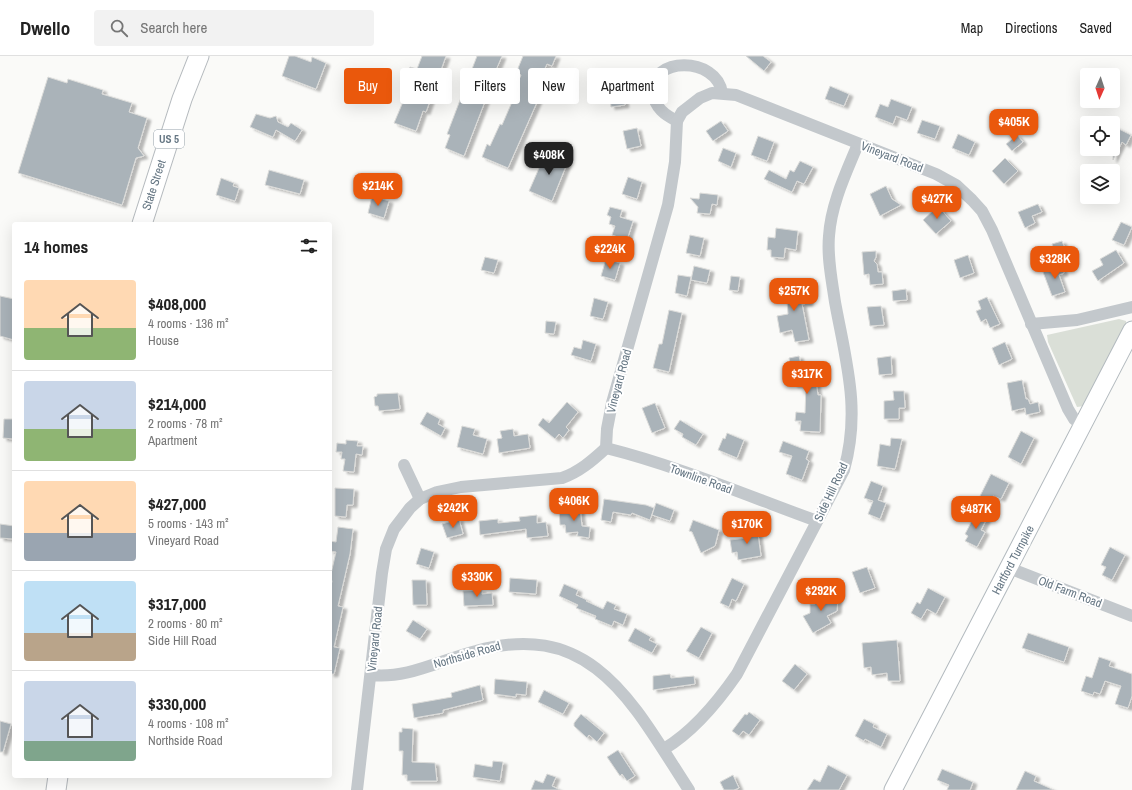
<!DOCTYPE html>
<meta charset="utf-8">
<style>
:root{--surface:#fff;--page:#f2f2f2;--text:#222;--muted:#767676;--line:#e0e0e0;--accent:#ea580c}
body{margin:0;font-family:"Archivo Narrow",sans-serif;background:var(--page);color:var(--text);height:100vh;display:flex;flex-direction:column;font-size:15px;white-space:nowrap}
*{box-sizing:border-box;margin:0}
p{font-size:13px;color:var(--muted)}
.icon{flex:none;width:22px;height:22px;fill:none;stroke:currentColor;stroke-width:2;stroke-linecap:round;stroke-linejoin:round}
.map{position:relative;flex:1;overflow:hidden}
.sheet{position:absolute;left:12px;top:166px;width:320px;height:556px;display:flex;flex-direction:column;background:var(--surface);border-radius:4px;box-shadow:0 4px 16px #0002}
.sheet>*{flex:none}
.hud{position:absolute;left:344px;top:12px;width:380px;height:36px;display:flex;gap:8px}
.needle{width:26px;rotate:183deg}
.buttons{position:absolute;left:1080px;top:12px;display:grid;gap:8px}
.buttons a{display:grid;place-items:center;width:40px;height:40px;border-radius:4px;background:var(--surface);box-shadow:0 4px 16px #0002;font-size:20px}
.price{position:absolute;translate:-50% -34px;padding:0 9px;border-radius:8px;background:var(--accent);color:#fff;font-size:13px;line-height:26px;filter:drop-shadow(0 1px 2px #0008)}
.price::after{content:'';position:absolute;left:50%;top:24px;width:12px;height:9px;margin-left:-6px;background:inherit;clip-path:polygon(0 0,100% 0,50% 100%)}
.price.selected{background:#222;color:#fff}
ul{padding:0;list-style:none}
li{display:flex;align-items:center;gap:12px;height:100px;padding:0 12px}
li+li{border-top:1px solid var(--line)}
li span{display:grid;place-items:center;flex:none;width:112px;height:80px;border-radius:4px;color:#555}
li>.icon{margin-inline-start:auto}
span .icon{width:48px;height:48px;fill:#fffc;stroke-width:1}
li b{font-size:17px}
h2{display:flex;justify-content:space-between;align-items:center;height:48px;padding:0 12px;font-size:17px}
.chip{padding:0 14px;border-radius:4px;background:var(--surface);box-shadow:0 4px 16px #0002;font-size:14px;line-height:36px}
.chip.selected{background:var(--accent);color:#fff}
header{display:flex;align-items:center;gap:24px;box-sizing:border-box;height:56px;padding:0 20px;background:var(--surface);border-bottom:1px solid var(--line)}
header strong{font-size:19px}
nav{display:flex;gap:22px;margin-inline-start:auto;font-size:14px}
.search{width:280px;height:36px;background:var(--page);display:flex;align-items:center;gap:10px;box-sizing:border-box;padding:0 14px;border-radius:4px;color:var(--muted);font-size:15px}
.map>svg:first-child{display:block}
.green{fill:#dadfd7}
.building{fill:#aab3b9;stroke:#dcdcda;filter:url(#shadow)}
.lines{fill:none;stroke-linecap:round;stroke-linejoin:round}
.secondary-casing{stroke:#b3babf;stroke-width:19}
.primary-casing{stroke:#b5babe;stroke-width:21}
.minor{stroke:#c3c8cc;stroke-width:12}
.secondary{stroke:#fff;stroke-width:17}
.primary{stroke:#fff;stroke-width:19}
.labels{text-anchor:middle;stroke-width:4;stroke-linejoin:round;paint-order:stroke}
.shield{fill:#fff;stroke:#939fa8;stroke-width:1}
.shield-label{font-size:11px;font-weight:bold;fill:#657683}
.street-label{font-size:12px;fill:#657683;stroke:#fff}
</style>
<header>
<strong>Dwello</strong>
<div class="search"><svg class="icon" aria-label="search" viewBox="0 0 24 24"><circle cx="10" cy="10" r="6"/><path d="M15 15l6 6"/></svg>Search here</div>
<nav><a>Map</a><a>Directions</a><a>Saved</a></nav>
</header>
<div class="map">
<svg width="1132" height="734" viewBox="0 0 1132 734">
<defs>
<filter id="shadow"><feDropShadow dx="4" dy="2.5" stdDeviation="1" flood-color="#0004"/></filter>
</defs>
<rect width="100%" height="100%" fill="#fafaf8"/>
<path class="green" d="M1119,263L1126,265V269L1084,350L1077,351L1048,286L1047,279Z"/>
<g class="building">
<path d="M289,0H295L311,6L312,1L326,7L316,33L282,20Z"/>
<path d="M422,0H446L426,56L423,55L416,75L394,67L411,27L405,25L410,11L417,13Z"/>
<path d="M477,0H502L493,21L500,24L495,36L489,35L464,100L445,92L450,79L447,78Z"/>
<path d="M523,0H556L552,10L547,8L539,25L545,28L508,112L482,101L487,88L490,90L500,68L502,69L515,39L513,38L521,19L516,17Z"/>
<path d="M746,0H763L771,6L764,15Z"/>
<path d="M620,19L625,49L611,51L608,20Z"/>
<path d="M48,21L67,27L68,23L103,34L102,38L132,47L129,56L147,62L138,92L144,100L136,102L122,149L18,117Z"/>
<path d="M830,30L849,38L844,50L825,43Z"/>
<path d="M891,43L912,51L907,64L896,60L893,68L875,61L880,48L888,51Z"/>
<path d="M256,58L270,62L276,60L278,66L288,71L291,67L302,74L295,85L276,74L273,81L250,71Z"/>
<path d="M922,64L940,70L935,83L917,77Z"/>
<path d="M721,65L728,75L713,85L706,75Z"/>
<path d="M1113,70L1131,79L1126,89L1122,86L1113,104Z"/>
<path d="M637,72L641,90L627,93L623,75Z"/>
<path d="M958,78L975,86L969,99L952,92Z"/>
<path d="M1017,79L1023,86L1012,95L1006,88Z"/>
<path d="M758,80L774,86L767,105L751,99Z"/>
<path d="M723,92L736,97L731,111L718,105Z"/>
<path d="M546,96L568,105L552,145L529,135Z"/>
<path d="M1005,102L1018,115L1004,128L992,115Z"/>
<path d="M800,105L813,111L804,128L797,125L792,136L764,123L769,114L786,123L790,114L794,116Z"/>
<path d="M269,114L304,124L300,138L265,129Z"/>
<path d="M628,121L642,126L637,143L622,138Z"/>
<path d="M221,122L234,127L233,130L239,132L235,145L216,139Z"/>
<path d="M886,130L892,143L901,149L880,160L870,138Z"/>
<path d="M700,137L718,139L717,149L712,148L710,158L697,157L698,151L690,142L699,143Z"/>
<path d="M372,140L389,145L384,162L368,157Z"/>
<path d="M1038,148L1042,156L1032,160L1035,167L1025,172L1018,156Z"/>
<path d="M938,150L951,165L936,178L923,164Z"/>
<path d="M610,151L622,154L620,161L633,165L627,184L612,179L615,170L609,168L611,161L607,159Z"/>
<path d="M1121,166L1132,171L1124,189L1112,184Z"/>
<path d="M776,172L798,175L796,194L785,192L784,202L771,201V194H767L768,181L775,182Z"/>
<path d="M690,179L704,182L700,200L686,197Z"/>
<path d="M1062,185L1067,198L1057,201L1052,188Z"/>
<path d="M1116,194L1124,207L1098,225L1092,215L1103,209L1100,203Z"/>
<path d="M876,195V201L874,205L877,208L878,216H882L883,228L870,229L869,218L864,219L862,196Z"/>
<path d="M968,199L974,217L960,222L954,204Z"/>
<path d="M485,201L498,204L494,217L481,214Z"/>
<path d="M606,203L620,207L615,224L601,220Z"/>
<path d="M1061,209L1064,217L1059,219L1065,236L1052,240L1043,216Z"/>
<path d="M694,210L710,214L707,227L691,224Z"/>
<path d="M678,219L691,221L687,240L675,237Z"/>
<path d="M731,220L740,221L738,235L729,234Z"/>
<path d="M799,223L801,239L808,238L809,247L802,248L809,284L795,286L792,274L780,277L777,260L788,258L786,233H780L785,224Z"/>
<path d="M906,233L907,244L893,245L892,235Z"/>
<path d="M0,240L14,243V284L0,280Z"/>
<path d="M987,241L1000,268L990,272L986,263L981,266L976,255L981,253L978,245Z"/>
<path d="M594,242L608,246L603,263L590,260Z"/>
<path d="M881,250L884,269L870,270L867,251Z"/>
<path d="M669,254L682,257L669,316L653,312L659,288H662Z"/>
<path d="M546,265L556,266L554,278L545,277Z"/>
<path d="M583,284L596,288L591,305L571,299L574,291L581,293Z"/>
<path d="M1005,286L1012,303L999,309L992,292Z"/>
<path d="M799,300L801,309L813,307L818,339H821L820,376L800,375L801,365H795L796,356L805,357L806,327L794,329L789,302Z"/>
<path d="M891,300L892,318L879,319L877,302Z"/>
<path d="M1022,324L1026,343H1028L1030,348L1038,346L1040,356L1026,359L1025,352L1012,355L1007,327Z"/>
<path d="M893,335H904L905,352H899V363H884V345L894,344Z"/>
<path d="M398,337L400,353L379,355L378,350H375L374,341L377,340V338Z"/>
<path d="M567,346L578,356L566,371L569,374L563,382L559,378L555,383L538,369L543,362L549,367Z"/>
<path d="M655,347L665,372L652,377L642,352Z"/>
<path d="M427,356L440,363L438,368L445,372L441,380L420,368Z"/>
<path d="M4,363H14V383L3,382Z"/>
<path d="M680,364L703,378L696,389L682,381L683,378L674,373Z"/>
<path d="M462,370L475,373L473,379L487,383L483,398L457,391Z"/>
<path d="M513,373L514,380L528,378L530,392L499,397L497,383L502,382L500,375Z"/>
<path d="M1021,375L1034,382L1021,408L1008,401Z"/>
<path d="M727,377L744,384L737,402L718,394L723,382L725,383Z"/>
<path d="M891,382L902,383L895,413L877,410L880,388L890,390Z"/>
<path d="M346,384L358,385L357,390H363L362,399L356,398L354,416L343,415L345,403H341L342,396H336L337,387L346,388Z"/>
<path d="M783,385L809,395L806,403L809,405L802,424L786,418L792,400L779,396Z"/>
<path d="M991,418L1009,427L1001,443L993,440L987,453L976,448Z"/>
<path d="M871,425L883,430L878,444L886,447L880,463L868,458L873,445L864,442Z"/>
<path d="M335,432L354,433L353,449H347L346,461L335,460Z"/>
<path d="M604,443L646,449L654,452L650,464L632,457L631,459L613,456L611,466L601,464Z"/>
<path d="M656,447L674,454L670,465L652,459Z"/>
<path d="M580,452L582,470L590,471L589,482L577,480L578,476L566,477L565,469H560L559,454Z"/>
<path d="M976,457L987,462L981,474L985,476L977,491L965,485L968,480L965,478Z"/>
<path d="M537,459V467L546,466L548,480L527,482L526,473L480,479L479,465L498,463V467L520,465L519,461Z"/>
<path d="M459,463L463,478L447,482L442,468Z"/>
<path d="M693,464L719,474L715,490L701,497L692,476L689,475Z"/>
<path d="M0,468L14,470V483L0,482Z"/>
<path d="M338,471L353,473L350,498L338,550L343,551L334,591L340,592L334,618H330V534L332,525L330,522L336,496L330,495V485L336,486Z"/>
<path d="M757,471L761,500L738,504L737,496L732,497L730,484L747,482L746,472Z"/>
<path d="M1110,491L1125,499L1112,524L1102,519L1106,511L1101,509Z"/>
<path d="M421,492L434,496L429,512L416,508Z"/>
<path d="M867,511L875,532L860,537L852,516Z"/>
<path d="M510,522L537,524L536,538L509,536Z"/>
<path d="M732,522L744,528L736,545L732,543L729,551L720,547Z"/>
<path d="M412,524H426L427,549H413Z"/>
<path d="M564,528L578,534L576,539L587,544L586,545L603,553L607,545L616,549L614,553L627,558L623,569L614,565L612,570L595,563L596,560L576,552L578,549L559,540Z"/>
<path d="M928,532L945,541L936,558L927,553L921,563L911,557L917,546L920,548Z"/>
<path d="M482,534V538L492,537L493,549L464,550L463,535Z"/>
<path d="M816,540L838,541L837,555L827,560L831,567L813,577L803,560L810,557V548H815Z"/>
<path d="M413,564L427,573L420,583L406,575Z"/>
<path d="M701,571L712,577L699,602L686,595Z"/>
<path d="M635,572L651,581L649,584L657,588L652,597L628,585Z"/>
<path d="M1028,577L1069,591L1064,606L1022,592Z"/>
<path d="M897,584L900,625H888L887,617L872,619L871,611L864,612L862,587Z"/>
<path d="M1099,601L1111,605L1109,610L1132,618V640L1128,652L1115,648L1121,630L1105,625L1100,638L1094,636L1093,639L1081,635L1086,620L1092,622Z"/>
<path d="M795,608L807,618L794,634L782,625Z"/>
<path d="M670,618L671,622L694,620L695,628L653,634V620Z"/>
<path d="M495,623L527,626L526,639L516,638V641L494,638Z"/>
<path d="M480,629L483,644L443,654V657L414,662L412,648L452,641L451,637Z"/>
<path d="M544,634L569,647L563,658L538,646Z"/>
<path d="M749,656L760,664L749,679L743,675L739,680L732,675L745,658L747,659Z"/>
<path d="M581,658L604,677L597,686L589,679L587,682L574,670V667Z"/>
<path d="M864,663L874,668L873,671L887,678L881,691L865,683L864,685L855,680Z"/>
<path d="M0,665L11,668L3,696H0Z"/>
<path d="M402,672L413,673L412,706L435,707L437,725H407V719H402L403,695H399V676H402Z"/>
<path d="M618,694L635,720L627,725L622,718L620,720L607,701Z"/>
<path d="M493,705L503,706L500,725L473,721L475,708L492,711Z"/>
<path d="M828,709L847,719L839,734H807L814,723L820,726Z"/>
<path d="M942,713L973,726L970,734H947L949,729L937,724Z"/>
<path d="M1025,715L1036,720L1034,725L1054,734H1016Z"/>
<path d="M547,718L556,721L552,730L560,734H531L535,724L543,727Z"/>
<path d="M733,719L739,732L734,734H724L720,726Z"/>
</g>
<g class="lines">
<g class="secondary-casing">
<path id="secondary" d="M893,734L1132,274"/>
</g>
<g class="primary-casing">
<g id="primary">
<path d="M142,168L182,43L199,0"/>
<path d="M56,734L58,720"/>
</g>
</g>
<g class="minor">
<path d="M677,65C665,59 655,52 653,37C649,0 717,0 722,37"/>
<path d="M1031,268L1077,264L1132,251"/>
<path d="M606,392C678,410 748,440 817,465"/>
<path d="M404,409L420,443"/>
<path d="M1009,512L1132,560"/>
<path d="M371,619C408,623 440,604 476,595C594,562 634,650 689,734"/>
<path d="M664,693C694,675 717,647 737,618L844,414C861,354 846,306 835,246C832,225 827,202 829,180C831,148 846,117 858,88"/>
<path d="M357,734L382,517L386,493L394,473L410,452L420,443L437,436L461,431L562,422C579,416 592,405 606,392L607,373L612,347L668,149L675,106L677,65L682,56L700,42L712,37L736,39L936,118L956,129L972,144L982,155L992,174L1068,353L1074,363L1083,370"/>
</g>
<use href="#secondary" class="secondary"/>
<use href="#primary" class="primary"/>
</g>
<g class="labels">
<rect class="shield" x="154" y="74" width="30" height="18" rx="3"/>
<g class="shield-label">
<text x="169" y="87">US 5</text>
</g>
<g class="street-label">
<text transform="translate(892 101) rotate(21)" y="4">Vineyard Road</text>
<text transform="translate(154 129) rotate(-72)" y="4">State Street</text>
<text transform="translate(619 325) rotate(-75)" y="4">Vineyard Road</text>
<text transform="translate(701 423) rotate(20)" y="4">Townline Road</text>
<text transform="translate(831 436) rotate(-65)" y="4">Side Hill Road</text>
<text transform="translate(1013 504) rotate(-62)" y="4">Hartford Turnpike</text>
<text transform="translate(1070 536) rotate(21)" y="4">Old Farm Road</text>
<text transform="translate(375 583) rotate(-84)" y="4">Vineyard Road</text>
<text transform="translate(467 599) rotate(-16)" y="4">Northside Road</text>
</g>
</g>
</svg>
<div class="buttons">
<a><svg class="needle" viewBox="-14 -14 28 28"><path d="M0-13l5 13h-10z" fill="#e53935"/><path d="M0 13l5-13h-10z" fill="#767676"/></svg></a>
<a><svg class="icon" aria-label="locate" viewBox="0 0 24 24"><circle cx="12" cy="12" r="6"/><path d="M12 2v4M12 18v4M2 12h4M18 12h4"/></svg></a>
<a><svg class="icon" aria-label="layers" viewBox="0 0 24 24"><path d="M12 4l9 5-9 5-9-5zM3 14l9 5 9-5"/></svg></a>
</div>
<b class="price" style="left:1014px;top:87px">$405K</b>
<b class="price selected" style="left:549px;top:120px">$408K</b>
<b class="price" style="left:378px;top:151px">$214K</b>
<b class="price" style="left:937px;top:164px">$427K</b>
<b class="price" style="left:610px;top:214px">$224K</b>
<b class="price" style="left:1055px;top:224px">$328K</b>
<b class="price" style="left:794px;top:256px">$257K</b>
<b class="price" style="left:807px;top:339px">$317K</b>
<b class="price" style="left:574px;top:466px">$406K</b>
<b class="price" style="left:453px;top:473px">$242K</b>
<b class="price" style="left:976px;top:474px">$487K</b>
<b class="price" style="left:747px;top:489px">$170K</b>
<b class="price" style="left:477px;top:542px">$330K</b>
<b class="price" style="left:821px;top:556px">$292K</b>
<div class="hud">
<a class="chip selected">Buy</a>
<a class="chip">Rent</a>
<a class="chip">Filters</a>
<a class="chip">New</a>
<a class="chip">Apartment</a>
</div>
<section class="sheet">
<h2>14 homes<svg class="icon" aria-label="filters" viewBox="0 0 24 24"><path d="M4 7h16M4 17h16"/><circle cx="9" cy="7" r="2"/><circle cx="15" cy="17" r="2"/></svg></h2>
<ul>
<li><span style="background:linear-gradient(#ffd9b3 60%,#8fb573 0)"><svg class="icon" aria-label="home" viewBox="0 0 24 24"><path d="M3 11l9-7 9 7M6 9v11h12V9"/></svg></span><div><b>$408,000</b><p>4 rooms · 136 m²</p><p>House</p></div></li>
<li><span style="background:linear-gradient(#c9d6e8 60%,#8fb573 0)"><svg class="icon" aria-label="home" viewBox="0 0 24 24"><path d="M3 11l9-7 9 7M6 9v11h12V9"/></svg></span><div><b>$214,000</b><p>2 rooms · 78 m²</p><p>Apartment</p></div></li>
<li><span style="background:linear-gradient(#ffd9b3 65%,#9aa5b1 0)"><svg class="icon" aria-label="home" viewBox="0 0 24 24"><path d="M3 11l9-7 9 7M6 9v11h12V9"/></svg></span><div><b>$427,000</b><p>5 rooms · 143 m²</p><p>Vineyard Road</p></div></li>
<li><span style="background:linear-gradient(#bfe0f5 65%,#b9a48a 0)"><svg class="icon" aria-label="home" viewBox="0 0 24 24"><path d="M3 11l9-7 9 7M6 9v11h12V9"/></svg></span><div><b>$317,000</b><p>2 rooms · 80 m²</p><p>Side Hill Road</p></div></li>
<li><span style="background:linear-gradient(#c9d6e8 75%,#7fa58c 0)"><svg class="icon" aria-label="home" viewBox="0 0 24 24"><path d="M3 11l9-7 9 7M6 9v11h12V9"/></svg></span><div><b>$330,000</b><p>4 rooms · 108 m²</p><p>Northside Road</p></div></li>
</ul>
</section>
</div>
